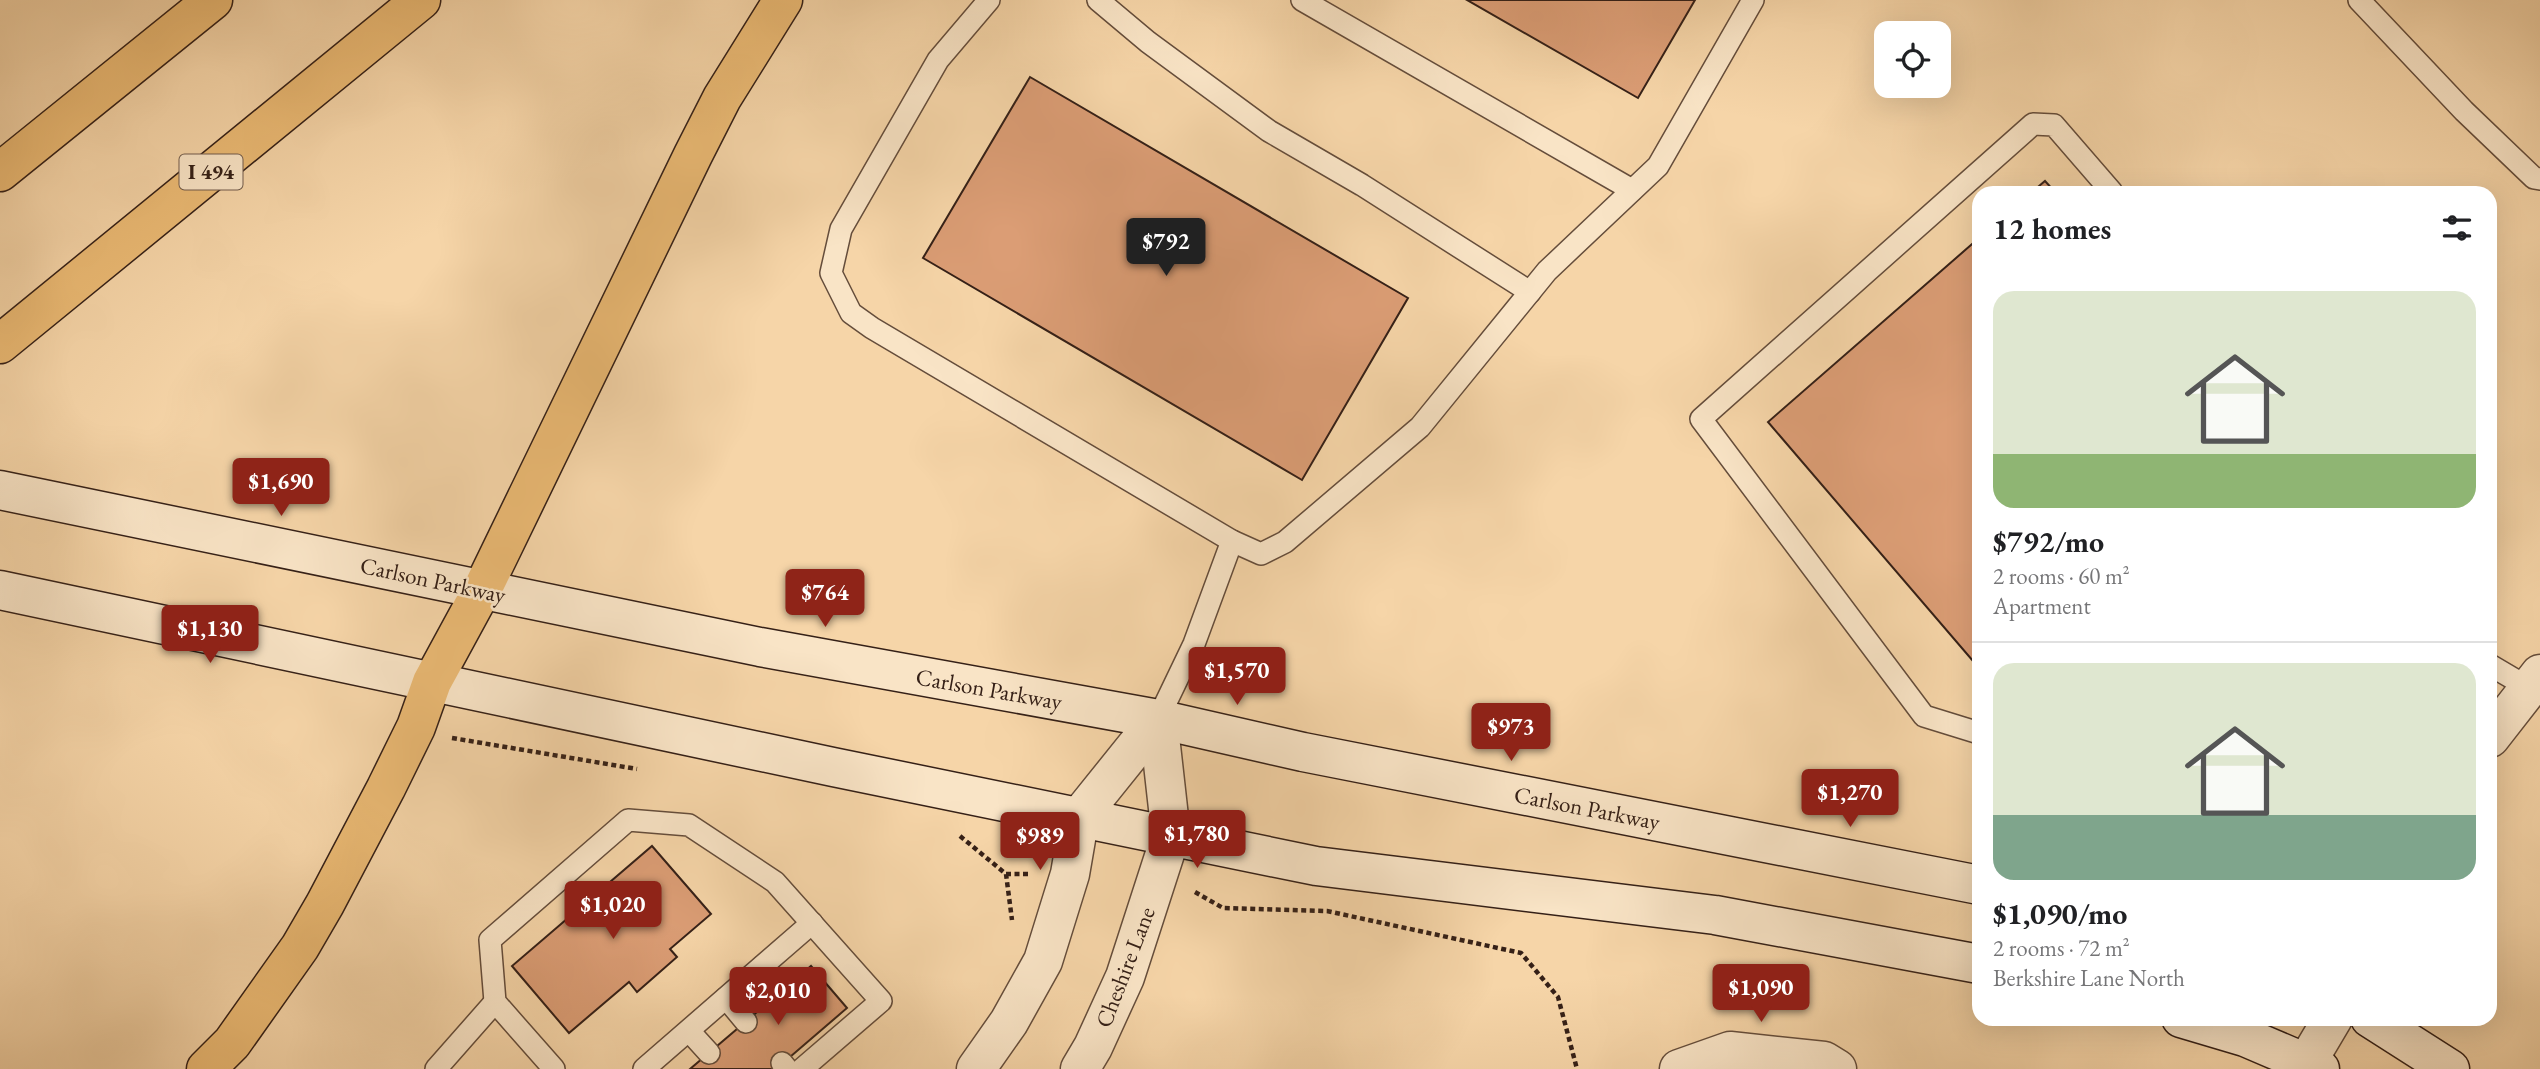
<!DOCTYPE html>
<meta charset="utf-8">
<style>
:root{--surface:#fff;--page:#f2f2f2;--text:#202124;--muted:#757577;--line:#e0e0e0;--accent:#8f2418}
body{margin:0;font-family:"EB Garamond",serif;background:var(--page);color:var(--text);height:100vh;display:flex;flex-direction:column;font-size:26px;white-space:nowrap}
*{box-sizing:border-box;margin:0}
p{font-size:23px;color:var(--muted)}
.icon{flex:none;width:38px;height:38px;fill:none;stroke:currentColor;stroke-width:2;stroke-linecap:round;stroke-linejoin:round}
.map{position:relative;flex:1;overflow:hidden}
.side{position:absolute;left:1972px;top:186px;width:525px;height:840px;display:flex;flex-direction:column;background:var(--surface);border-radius:21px;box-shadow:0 7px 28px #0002}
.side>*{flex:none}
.buttons{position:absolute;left:1874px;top:21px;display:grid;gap:14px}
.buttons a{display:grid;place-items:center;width:77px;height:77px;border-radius:14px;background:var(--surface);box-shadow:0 7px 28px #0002;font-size:35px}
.price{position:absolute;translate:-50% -60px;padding:0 16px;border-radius:7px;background:var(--accent);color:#fff;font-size:23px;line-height:46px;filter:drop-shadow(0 2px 4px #0008)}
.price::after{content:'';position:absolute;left:50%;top:42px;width:21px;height:16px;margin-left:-10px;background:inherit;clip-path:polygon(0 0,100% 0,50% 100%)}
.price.active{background:#222;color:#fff}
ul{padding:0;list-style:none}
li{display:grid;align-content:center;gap:14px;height:371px;padding:0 21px}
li+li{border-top:2px solid var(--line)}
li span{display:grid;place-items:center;height:217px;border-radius:21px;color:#555}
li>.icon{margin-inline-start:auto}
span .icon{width:126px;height:126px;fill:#fffc;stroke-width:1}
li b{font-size:30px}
h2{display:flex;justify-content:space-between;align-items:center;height:84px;padding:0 21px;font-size:30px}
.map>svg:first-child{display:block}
.building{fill:#db9d75;stroke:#352017;stroke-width:2}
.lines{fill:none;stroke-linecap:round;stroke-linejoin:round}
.service-casing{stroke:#654d3b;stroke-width:24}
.minor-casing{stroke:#654d3b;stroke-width:41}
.tertiary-casing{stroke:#654d3b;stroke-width:41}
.secondary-casing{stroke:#352017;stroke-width:41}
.motorway-casing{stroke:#352017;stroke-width:41}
.path{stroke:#352017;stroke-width:4.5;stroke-dasharray:5 3.5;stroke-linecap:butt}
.service{stroke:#f9e4c6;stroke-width:21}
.minor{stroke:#f9e4c6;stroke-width:38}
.tertiary{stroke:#f9e4c6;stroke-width:38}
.secondary{stroke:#f9e4c6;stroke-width:38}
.motorway{stroke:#ebba74;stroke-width:38}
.labels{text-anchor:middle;stroke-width:5;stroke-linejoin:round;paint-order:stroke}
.shield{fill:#f9e4c6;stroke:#705b4c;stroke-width:2}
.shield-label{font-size:21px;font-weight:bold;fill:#352017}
.street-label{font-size:23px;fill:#352017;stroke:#f9e4c6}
</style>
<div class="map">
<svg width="2540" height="1069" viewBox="0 0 2540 1069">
<rect width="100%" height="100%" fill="#f6d5a8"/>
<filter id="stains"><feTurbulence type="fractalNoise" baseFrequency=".00286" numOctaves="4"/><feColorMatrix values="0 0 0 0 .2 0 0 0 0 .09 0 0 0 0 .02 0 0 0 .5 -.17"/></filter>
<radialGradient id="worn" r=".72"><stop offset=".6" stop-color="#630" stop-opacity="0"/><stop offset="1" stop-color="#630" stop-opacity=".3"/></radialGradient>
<g class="building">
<path d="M1467,0H1695L1638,98Z"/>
<path d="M1030,77L1408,298L1302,480L923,258Z"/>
<path d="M2045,181L2055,192H2032Z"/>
<path d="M1979,238V668L1768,422Z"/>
<path d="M652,846L711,914L670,949L677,957L637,992L629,982L569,1033L512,966Z"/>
<path d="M811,966L847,1008L776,1069H690Z"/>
</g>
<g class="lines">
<g class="service-casing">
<g id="service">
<path d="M989,0L938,60L841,229L831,273L851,313L872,328L1232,541L1261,554L1285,542L1420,427L1547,271L1658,166L1753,0"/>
<path d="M1098,0L1148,42L1269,131L1362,185L1530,292"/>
<path d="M1302,0L1632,190"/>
<path d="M2359,0L2464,111L2534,178L2540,179"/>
<path d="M2490,665L2529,688"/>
<path d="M1158,719L1194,644L1232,541"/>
<path d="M1979,733L1924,716L1701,419L2033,124L2054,125L2112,192"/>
<path d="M763,966L783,990"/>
<path d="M726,998L746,1022"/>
<path d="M689,1031L709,1053"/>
<path d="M782,1063L787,1069"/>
<path d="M436,1069L495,1002"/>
<path d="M554,1069L495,1002L490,940L628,820L689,825L775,882L881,1001L802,1069"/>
<path d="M644,1069L812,923"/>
</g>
</g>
<g class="minor-casing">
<g id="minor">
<path d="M2490,738L2540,674"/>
<path d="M2307,1062L2333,1018"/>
<path d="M1679,1069L1730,1051L1824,1061L1837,1069"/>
</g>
</g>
<g class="tertiary-casing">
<g id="tertiary">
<path d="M976,1069L1009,1022L1043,961L1070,874L1080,816L1158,719"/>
<path d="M1080,1069L1093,1047L1125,977L1171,835L1158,719"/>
</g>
</g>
<g class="secondary-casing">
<g id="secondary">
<path d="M0,490L760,647L1158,719L1303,752L1979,885"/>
<path d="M0,590L833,767L1316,866L1715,915L1979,964"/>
<path d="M2181,1018L2245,1037L2320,1069"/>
<path d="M2370,1018L2450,1069"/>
</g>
</g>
<g class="motorway-casing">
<g id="motorway">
<path d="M0,172L213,0"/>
<path d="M0,344L421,0"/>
<path d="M206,1069L232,1043L300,947L325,904L386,788L416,727L432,682L482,590L693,155L722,98L783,0"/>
</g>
</g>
<g class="path">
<path d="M452,738L637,769"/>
<path d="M960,836L1006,874L1012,920"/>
<path d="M1006,874H1030"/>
<path d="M1195,892L1223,908L1327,911L1521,953L1558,997L1577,1069"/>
</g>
<use href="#service" class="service"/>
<use href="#minor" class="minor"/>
<use href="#tertiary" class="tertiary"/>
<use href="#secondary" class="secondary"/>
<use href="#motorway" class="motorway"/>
</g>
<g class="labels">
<rect class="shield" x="179.5" y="154.5" width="63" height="35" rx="5"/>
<g class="shield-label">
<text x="211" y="179">I 494</text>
</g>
<g class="street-label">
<text transform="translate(433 580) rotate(12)" y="8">Carlson Parkway</text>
<text transform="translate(989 689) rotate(10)" y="8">Carlson Parkway</text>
<text transform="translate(1587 808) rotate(11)" y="8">Carlson Parkway</text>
<text transform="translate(1125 967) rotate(-69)" y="8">Cheshire Lane</text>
</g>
</g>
<rect width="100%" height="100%" filter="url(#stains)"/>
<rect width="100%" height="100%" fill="url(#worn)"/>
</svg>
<div class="buttons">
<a><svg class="icon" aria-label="locate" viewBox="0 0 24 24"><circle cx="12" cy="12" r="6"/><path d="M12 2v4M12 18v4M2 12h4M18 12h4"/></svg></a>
</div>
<b class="price active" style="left:1166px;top:278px">$792</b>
<b class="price" style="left:281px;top:518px">$1,690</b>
<b class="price" style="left:825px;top:629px">$764</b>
<b class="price" style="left:210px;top:665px">$1,130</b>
<b class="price" style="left:1237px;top:707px">$1,570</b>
<b class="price" style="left:1511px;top:763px">$973</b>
<b class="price" style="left:1850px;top:829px">$1,270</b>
<b class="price" style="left:1197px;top:870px">$1,780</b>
<b class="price" style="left:1040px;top:872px">$989</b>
<b class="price" style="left:613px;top:941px">$1,020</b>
<b class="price" style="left:1761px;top:1024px">$1,090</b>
<b class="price" style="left:778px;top:1027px">$2,010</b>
<section class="side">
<h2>12 homes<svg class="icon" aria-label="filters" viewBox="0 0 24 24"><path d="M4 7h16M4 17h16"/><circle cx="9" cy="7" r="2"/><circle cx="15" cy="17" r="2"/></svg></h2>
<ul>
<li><span style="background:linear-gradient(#dfe7d0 75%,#8fb573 0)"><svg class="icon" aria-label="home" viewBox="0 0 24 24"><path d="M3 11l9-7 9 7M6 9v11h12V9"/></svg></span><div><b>$792/mo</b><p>2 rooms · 60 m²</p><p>Apartment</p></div></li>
<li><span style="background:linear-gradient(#dfe7d0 70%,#7fa58c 0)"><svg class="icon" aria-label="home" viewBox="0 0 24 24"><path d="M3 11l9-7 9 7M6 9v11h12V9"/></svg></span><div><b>$1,090/mo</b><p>2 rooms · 72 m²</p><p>Berkshire Lane North</p></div></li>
</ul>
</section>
</div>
